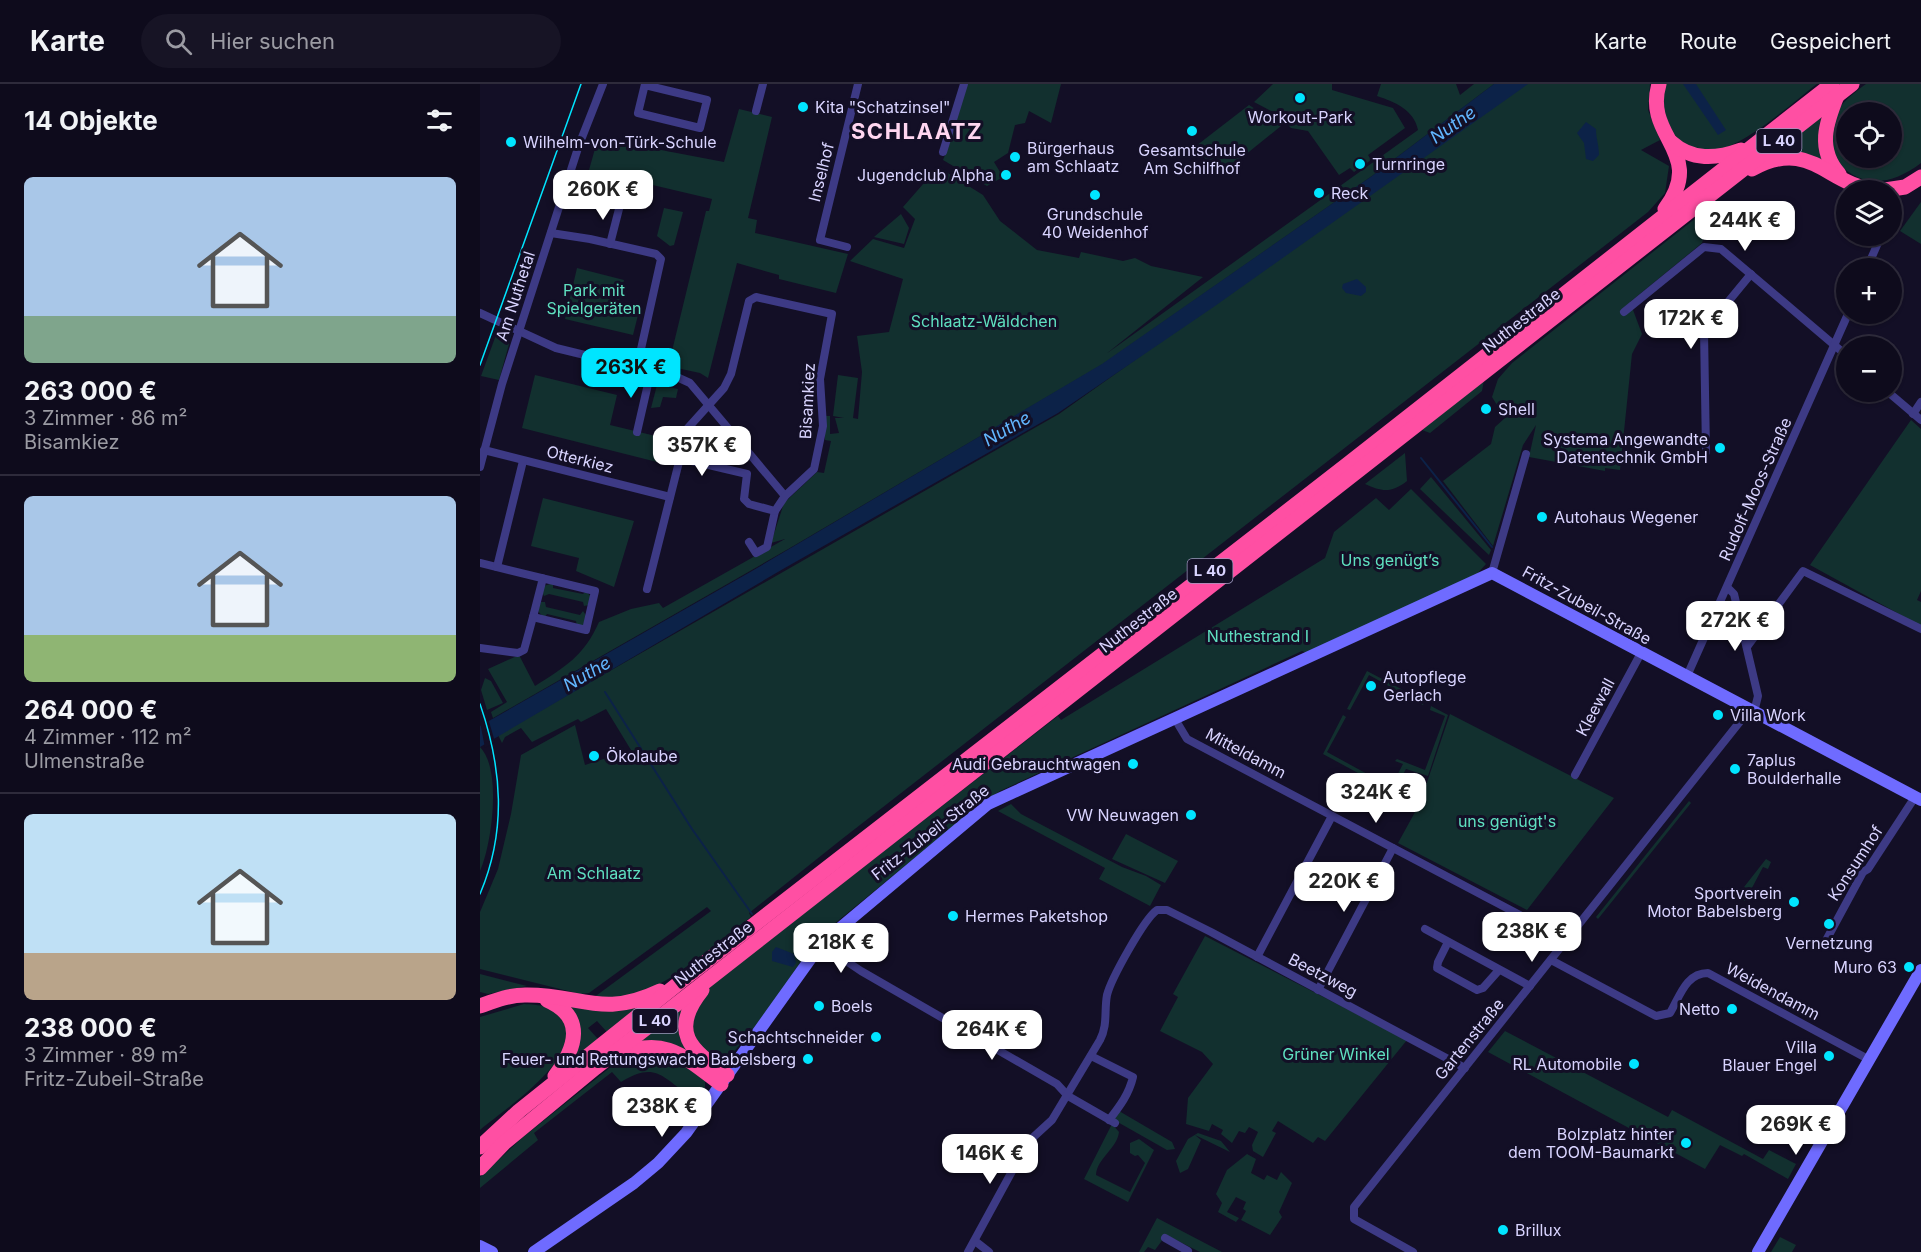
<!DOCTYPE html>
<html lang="de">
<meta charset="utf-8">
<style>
:root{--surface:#0e0b1c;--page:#171425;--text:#f1f3f6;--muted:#9b9ba3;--line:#2e2b3b;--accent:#00e5ff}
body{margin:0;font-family:Inter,sans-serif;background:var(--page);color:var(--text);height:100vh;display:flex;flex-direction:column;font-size:22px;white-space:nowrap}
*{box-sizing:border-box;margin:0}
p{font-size:20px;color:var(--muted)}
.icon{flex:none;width:33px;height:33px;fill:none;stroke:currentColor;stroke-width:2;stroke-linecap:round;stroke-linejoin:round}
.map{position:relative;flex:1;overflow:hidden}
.panel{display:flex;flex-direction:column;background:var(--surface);width:480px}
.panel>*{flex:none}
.buttons{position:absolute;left:1356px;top:18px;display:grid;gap:12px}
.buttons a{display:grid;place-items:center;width:66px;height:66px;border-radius:50%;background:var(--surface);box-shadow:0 2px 4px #0004,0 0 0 2px var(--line);font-size:30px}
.price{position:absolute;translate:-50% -51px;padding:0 14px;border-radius:12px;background:#fff;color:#222;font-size:20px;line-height:39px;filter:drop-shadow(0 2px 3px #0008)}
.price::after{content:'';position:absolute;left:50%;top:36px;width:18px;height:14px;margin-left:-9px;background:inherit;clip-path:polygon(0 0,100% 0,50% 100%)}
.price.current{background:var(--accent);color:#111}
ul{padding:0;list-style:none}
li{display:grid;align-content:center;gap:12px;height:318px;padding:0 24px}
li+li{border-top:2px solid var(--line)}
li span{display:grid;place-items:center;height:186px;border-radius:9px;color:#555}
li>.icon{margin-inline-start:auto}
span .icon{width:108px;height:108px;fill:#fffc;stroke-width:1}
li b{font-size:26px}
h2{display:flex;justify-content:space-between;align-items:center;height:72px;padding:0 24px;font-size:26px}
header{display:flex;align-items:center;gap:36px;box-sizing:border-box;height:84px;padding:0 30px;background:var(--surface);border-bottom:2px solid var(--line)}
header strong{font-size:28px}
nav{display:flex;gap:33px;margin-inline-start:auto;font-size:21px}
.search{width:420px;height:54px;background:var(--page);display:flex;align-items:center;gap:15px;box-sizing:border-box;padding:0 21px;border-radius:33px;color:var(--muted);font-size:22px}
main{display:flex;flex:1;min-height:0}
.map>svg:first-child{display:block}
.green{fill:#12302f;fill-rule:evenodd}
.water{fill:#0c2248}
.pier{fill:#130f26}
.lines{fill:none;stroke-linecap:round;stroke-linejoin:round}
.stream{stroke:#0c2248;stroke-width:2}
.street{stroke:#3d3a85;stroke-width:8}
.secondary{stroke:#6f6bff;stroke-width:12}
.highway{stroke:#ff4fa3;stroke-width:15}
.tram{stroke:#00e5ff;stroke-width:1.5}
.poi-dot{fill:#00e5ff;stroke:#130f26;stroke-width:2}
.labels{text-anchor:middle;stroke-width:6;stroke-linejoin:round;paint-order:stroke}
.shield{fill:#130f26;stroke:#9e99be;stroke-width:1.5}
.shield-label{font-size:15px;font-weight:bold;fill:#d9d4ff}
.poi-label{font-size:16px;fill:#d9d4ff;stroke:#130f26;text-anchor:start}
.street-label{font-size:16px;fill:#d9d4ff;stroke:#130f26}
.park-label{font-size:16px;fill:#5fe0c0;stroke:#130f26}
.water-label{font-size:18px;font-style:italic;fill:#62b6ff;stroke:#130f26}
.district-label{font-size:22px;font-weight:bold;letter-spacing:1.5px;fill:#ffd6f0;stroke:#130f26}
</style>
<header>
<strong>Karte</strong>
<div class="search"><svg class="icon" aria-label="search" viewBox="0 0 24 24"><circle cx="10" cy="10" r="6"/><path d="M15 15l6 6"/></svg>Hier suchen</div>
<nav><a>Karte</a><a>Route</a><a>Gespeichert</a></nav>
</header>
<main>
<section class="panel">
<h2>14 Objekte<svg class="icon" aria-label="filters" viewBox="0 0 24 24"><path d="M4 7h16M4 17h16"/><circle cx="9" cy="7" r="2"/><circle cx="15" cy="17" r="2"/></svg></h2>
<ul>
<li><span style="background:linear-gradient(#a9c7e8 75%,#7fa58c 0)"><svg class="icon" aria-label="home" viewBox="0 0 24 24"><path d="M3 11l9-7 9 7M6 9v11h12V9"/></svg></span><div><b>263 000 €</b><p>3 Zimmer · 86 m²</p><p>Bisamkiez</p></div></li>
<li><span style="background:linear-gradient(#a9c7e8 75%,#8fb573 0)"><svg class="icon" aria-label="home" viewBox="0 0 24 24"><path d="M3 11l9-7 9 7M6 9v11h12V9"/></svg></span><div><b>264 000 €</b><p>4 Zimmer · 112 m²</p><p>Ulmenstraße</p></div></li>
<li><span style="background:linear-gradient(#bfe0f5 75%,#b9a48a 0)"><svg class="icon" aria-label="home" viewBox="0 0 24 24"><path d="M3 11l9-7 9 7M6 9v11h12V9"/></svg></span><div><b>238 000 €</b><p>3 Zimmer · 89 m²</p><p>Fritz-Zubeil-Straße</p></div></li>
</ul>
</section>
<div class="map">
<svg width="1441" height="1168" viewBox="0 0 1441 1168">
<rect width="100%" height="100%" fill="#130f26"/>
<g class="green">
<path d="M485,0H581L571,39L549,27L545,39L535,41L528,69L514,78L523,93L507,102L463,76L469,61Z"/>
<path d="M793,0H852V6L913,24L925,44L888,71L891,76L874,88L870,84L859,91L828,47L811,44L797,30L774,18Z"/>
<path d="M901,0H976L980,11L994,0H1014L892,92L623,280L310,464L13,634L11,628L27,618L8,585L39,571L55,602C85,583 104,572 119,538L151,525L179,519L183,524L305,455L291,459L304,419L337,388L344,389L351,357L345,356V332H350V350L359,349L355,334H364L353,332L358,291L378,294L373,334L378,335L382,288L377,252L409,248L423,195L370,177L393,155L424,164L435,135L423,123L458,83L503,111L520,137L557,166L599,174L601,168L643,177L655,174L671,182L723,193L626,270L938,46C934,26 915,18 897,12Z"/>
<path d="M1043,0H1170L1168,26L1180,56L1161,66L1189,82L1185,109L1168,128L362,755L269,829L271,833C231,863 191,903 141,915L0,919V914L10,913L113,914L231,827L227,823L109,909L100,910L0,885V828L18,785L31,730L41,671L95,641L105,681L151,666L126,625L101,638L98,635L52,658L41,644L25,653L22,659L18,651L579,330Z"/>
<path d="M1184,0H1337C1313,18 1257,70 1227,67C1213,66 1205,61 1195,52C1181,41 1180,15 1184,0Z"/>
<path d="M1386,0H1441V79C1408,104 1376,105 1351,70C1355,28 1351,26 1386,0ZM1366,28H1412V74H1366Z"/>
<path d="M769,21L801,42L744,88L712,65Z"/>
<path d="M259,25L292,33L268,134L277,136L275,149L368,170L356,209L299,195V191L257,179L228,294L220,289L178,280L181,269L191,271L226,127H229L232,115L109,86L118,54L244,78Z"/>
<path d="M1341,32L1353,85L1297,67Z"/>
<path d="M1441,118V160L1420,147Z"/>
<path d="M184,124L203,128L194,161L190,162L177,152Z"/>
<path d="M421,130L429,144L424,160L394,153Z"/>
<path d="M1221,130L1227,143L1222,159L1150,218L1162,250L1152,270L1140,386L1125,384V387L1049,373L1056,341L1043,361L1013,462L963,397L1011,360L1015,343L1025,334L1012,313L1018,295L1032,279Z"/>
<path d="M97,184L144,196L137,226L158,231L153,251L85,235Z"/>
<path d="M16,251L28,256L29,260L19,296L1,292Z"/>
<path d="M55,291L137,311L130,341L184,354L177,378L42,344Z"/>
<path d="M1004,296L1002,307L950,349L942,346Z"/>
<path d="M177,301L198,305L196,314L183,313L180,323L171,324Z"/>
<path d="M1431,336L1441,345V507L1437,516L1441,518V542L1330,481Z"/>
<path d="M925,369L927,397C912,409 902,408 885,400Z"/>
<path d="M951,393L1011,466L1009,471L940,405Z"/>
<path d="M931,405L1006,480L997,490L827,569L822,567L520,707L498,722L337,854L287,927L249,974L242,978L234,977L211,953V932L229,903L578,632L581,636L845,474L854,448L896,414L909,426Z"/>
<path d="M63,414L154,437L134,503L96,487L99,474L51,462Z"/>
<path d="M73,499V504L103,510L106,507L111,513L109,521L104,522L103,518L69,510L64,512L62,508L64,502Z"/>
<path d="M61,518H65L66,523L100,531L103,527L107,533L104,541L97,542L96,537L67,530L64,534L58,527Z"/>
<path d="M887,587L944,617L943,621L889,591L870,626L867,625Z"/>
<path d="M5,594L11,597L23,619L7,626L1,606Z"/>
<path d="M951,622L968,631L948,692L926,685L913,708L843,670L863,631L866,633L847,668L911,703L923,680L915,677L917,675L945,686L965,632L950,626Z"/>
<path d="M970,630L1134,714L1047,826L918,759L940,719Z"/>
<path d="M0,663C22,685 12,760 0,787Z"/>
<path d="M1209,717L1211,719L1118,835L1116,833Z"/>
<path d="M531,720L541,730L642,783L666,792L681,801L670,822L619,795L625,784L518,727Z"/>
<path d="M646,750L698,777L685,799L632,775Z"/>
<path d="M1286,775L1291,778L1288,785L1283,783L1265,817L1257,812Z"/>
<path d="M725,852L927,956L845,1057L838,1053L833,1059L798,1037L792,1047L796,1049L783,1073L773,1067L772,1061L778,1048L769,1043L765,1049L759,1047L752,1059L741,1050L743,1046L732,1040L729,1047L706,1040L708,1014L733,980L722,968L680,947L698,913L693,910Z"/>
<path d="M0,890L47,902L8,910L0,908Z"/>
<path d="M44,920C61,921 79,922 86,941C98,977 25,1025 0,1046V933Z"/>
<path d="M164,920L127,948L117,937L108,944L118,955L90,978V922Z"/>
<path d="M207,920L213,973L155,960Z"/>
<path d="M1025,947L1188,1033L1192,1026L1283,1075L1289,1066L1316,1080L1308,1095L1264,1070L1262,1072L1240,1061L1225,1085L1008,968Z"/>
<path d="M187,969L225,997V1008L201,1036L197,1032L208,1018V1011C181,991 174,978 141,998L132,988L54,1049L58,1056L0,1104V1093L42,1054L142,974Z"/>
<path d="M639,1027L692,1058L695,1065L687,1066L634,1036Z"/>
<path d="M632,1040L639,1048C637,1065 617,1074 616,1091L650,1108L665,1079L658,1071L655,1072L650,1069V1059L659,1055L674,1066L648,1118L604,1095Z"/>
<path d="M718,1049L741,1057L750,1068L715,1051L721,1056L708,1085L700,1089L696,1077L708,1055Z"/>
<path d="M767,1070L776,1075L771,1089L784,1096L787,1091L797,1096L801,1088L812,1099L799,1128L802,1133L790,1151L761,1136L766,1127L763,1125L766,1118L756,1113L747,1128L759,1134L756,1138L738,1128L742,1119L736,1110L747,1086Z"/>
<path d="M677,1134L742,1168H720L686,1151L675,1166L668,1163L664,1168H659Z"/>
<path d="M1300,1153L1316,1161L1312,1168H1291Z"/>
</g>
<g class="water">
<path d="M1014,0H1048L735,222L578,329L303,485L0,663V642L272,487L622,280L892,92Z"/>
<path d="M1203,0H1216L1246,46L1238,51Z"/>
<path d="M1106,38L1116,45C1116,55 1119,61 1119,71L1113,77L1106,75L1104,59L1097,49Z"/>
<path d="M877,195L886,203V208L881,212L866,209L862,204L863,200Z"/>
<path d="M296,863L314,870L316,879L313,883L292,877V868Z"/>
</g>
<path class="pier" d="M8,634L15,658L5,664L0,638Z"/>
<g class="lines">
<g class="stream">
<path d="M941,374L1012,463"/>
<path d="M125,608L212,745L272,830"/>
</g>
<g class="street">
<path d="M165,1L227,16L220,44L158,29L165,0"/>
<path d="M276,27L283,0"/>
<path d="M463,68L484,0"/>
<path d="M71,149L110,155L176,170L181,175L157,283"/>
<path d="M130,160L140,121"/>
<path d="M367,163L340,156L378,0"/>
<path d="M1387,184L1401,152"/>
<path d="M1144,228L1224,163L1241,165L1366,271"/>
<path d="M0,229L76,264L199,294L210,299L305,412"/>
<path d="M1408,308L1441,336"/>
<path d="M1433,330L1441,318"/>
<path d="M157,348L171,287"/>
<path d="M4,366L190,413"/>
<path d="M1226,368L1224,247L1271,190"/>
<path d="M0,383L22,300L99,61L123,0"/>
<path d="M269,458L276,469L287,463L295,427"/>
<path d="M0,479L115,507L106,546L53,533L63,494"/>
<path d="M17,483L43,377"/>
<path d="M1012,489L1046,370"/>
<path d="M1248,504L1254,510L1278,612L1274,628"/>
<path d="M167,505L199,378V374L207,345L244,304L251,290L269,217L276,213L352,230L340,295L343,342L334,385L305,412L295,427L269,420L264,415L267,390L199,374"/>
<path d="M1267,563L1323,487L1441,545"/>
<path d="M0,564L38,569L44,566L53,533"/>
<path d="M1207,592L1368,230"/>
<path d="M695,635L707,655L1087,856"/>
<path d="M1095,691L1161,569"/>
<path d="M945,845L1050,902"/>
<path d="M968,858L958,878L957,884L997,906L1003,904L1019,886"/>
<path d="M341,860L381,887L577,1000L588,1012L635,1039"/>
<path d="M1343,862L1383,788L1388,785L1435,713"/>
<path d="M777,873L852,732"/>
<path d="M1071,876L1176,932L1190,929C1200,912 1206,889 1228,889L1388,975"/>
<path d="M838,906L913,764"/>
<path d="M611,972L653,993C649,1010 640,1022 629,1036"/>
<path d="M685,1154L708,1167"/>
<path d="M495,1157L509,1168"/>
<path d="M488,1168L548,1058L572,1036L620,956C628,941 624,927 627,911C631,895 664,835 677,826H687L731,848L985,984"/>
<path d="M933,1168L874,1135V1123L1270,625"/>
</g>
<g class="secondary">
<path d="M0,1162L12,1168"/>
<path d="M54,1168L154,1099L178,1079L206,1049L341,860L508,720L1012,489L1441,716"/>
<path d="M1278,1168L1441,886"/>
</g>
<g class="highway">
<path d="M1179,0C1163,54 1227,68 1185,125"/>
<path d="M1357,12C1346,39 1337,65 1359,90"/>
<path d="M1191,58C1212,77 1236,75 1261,66"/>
<path d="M1272,85C1332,52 1347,103 1398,106"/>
<path d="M1405,106L1425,103L1441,93"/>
<path d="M222,906C189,947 210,967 247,991"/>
<path d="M67,916C106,933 96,964 75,992"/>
<path d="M0,922C14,917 29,911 45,911C101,910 121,935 180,907"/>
<path d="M139,972C183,950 206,974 241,1000"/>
<path d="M0,1063L39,1027L204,895L868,380L1352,0"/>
<path d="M0,1084L24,1059L115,984L1372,0"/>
</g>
<g class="tram">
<path d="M0,281L101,0"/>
<path d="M0,620C22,684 27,746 0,810"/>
</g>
</g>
<g class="poi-dot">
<circle cx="820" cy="14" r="6"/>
<circle cx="323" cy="23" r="6"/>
<circle cx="712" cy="47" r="6"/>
<circle cx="31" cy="58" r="6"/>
<circle cx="535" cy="73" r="6"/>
<circle cx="880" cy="80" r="6"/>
<circle cx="526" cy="91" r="6"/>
<circle cx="839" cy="109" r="6"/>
<circle cx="615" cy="111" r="6"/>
<circle cx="1006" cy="325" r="6"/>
<circle cx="1240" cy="364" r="6"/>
<circle cx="1062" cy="433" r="6"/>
<circle cx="891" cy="602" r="6"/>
<circle cx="1238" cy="631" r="6"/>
<circle cx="114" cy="672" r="6"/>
<circle cx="653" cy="680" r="6"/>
<circle cx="1255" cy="685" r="6"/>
<circle cx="711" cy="731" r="6"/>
<circle cx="1314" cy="818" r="6"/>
<circle cx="473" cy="832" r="6"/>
<circle cx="1349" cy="840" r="6"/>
<circle cx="1429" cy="883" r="6"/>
<circle cx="339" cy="922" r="6"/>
<circle cx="1252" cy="925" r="6"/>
<circle cx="396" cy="953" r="6"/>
<circle cx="1349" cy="972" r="6"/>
<circle cx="328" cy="975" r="6"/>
<circle cx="1154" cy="980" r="6"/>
<circle cx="1206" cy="1059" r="6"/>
<circle cx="1023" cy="1146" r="6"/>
</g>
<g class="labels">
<g class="shield">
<rect x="1276.5" y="45" width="45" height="24" rx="4.5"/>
<rect x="707.5" y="475" width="45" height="24" rx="4.5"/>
<rect x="152.5" y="925" width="45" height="24" rx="4.5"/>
</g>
<g class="shield-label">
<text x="1299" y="62">L 40</text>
<text x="730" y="492">L 40</text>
<text x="175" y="942">L 40</text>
</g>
<g class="poi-label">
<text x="335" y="29">Kita "Schatzinsel"</text>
<text x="820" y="39" text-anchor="middle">Workout-Park</text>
<text x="43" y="64">Wilhelm-von-Türk-Schule</text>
<text x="547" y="70">Bürgerhaus<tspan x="547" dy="18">am Schlaatz</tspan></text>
<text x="712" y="72" text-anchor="middle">Gesamtschule<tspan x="712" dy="18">Am Schilfhof</tspan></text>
<text x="892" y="86">Turnringe</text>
<text x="514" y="97" text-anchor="end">Jugendclub Alpha</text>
<text x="851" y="115">Reck</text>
<text x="615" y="136" text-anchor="middle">Grundschule<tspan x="615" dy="18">40 Weidenhof</tspan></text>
<text x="1018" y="331">Shell</text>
<text x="1228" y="361" text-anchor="end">Systema Angewandte<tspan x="1228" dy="18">Datentechnik GmbH</tspan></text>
<text x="1074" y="439">Autohaus Wegener</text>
<text x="903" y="599">Autopflege<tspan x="903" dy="18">Gerlach</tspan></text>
<text x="1250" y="637">Villa Work</text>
<text x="126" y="678">Ökolaube</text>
<text x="1267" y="682">7aplus<tspan x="1267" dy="18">Boulderhalle</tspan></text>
<text x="641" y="686" text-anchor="end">Audi Gebrauchtwagen</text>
<text x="699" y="737" text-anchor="end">VW Neuwagen</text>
<text x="1302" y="815" text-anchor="end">Sportverein<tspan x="1302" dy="18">Motor Babelsberg</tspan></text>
<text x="485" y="838">Hermes Paketshop</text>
<text x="1349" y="865" text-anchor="middle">Vernetzung</text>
<text x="1417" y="889" text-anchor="end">Muro 63</text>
<text x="351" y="928">Boels</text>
<text x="1240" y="931" text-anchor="end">Netto</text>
<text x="384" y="959" text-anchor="end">Schachtschneider</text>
<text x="1337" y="969" text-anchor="end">Villa<tspan x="1337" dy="18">Blauer Engel</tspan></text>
<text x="316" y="981" text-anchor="end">Feuer- und Rettungswache Babelsberg</text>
<text x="1142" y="986" text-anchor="end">RL Automobile</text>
<text x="1194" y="1056" text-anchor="end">Bolzplatz hinter<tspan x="1194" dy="18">dem TOOM-Baumarkt</tspan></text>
<text x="1035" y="1152">Brillux</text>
</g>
<g class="street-label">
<text transform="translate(341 88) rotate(-76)" y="6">Inselhof</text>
<text transform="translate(35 212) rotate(-72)" y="6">Am Nuthetal</text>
<text transform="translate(1041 236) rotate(-38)" y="6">Nuthestraße</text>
<text transform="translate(327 317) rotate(-87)" y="6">Bisamkiez</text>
<text transform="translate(100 375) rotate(14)" y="6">Otterkiez</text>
<text transform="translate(1275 405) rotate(-66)" y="6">Rudolf-Moos-Straße</text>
<text transform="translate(1107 521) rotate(29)" y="6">Fritz-Zubeil-Straße</text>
<text transform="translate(658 536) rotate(-38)" y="6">Nuthestraße</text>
<text transform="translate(1115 623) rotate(-62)" y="6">Kleewall</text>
<text transform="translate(766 669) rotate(28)" y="6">Mitteldamm</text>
<text transform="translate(450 748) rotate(-38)" y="6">Fritz-Zubeil-Straße</text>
<text transform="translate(1375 779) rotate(-57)" y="6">Konsumhof</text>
<text transform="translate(233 869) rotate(-38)" y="6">Nuthestraße</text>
<text transform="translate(843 891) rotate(28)" y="6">Beetzweg</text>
<text transform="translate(1293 907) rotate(28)" y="6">Weidendamm</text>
<text transform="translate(989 955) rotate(-51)" y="6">Gartenstraße</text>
</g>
<g class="park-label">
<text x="114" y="212">Park mit<tspan x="114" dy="18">Spielgeräten</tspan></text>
<text x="504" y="243">Schlaatz-Wäldchen</text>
<text x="910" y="482">Uns genügt’s</text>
<text x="778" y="558">Nuthestrand I</text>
<text x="1027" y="743">uns genügt's</text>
<text x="114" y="795">Am Schlaatz</text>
<text x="856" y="976">Grüner Winkel</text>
</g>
<g class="water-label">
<text transform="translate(973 41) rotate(-35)" y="6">Nuthe</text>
<text transform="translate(527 345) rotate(-30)" y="6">Nuthe</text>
<text transform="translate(107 590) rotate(-30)" y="6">Nuthe</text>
</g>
<g class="district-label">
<text x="437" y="55">SCHLAATZ</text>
</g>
</g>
</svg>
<div class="buttons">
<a><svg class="icon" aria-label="locate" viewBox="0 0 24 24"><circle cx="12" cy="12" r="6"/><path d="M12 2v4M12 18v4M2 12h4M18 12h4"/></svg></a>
<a><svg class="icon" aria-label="layers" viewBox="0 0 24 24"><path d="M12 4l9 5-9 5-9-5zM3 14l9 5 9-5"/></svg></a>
<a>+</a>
<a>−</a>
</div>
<b class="price" style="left:123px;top:137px">260K €</b>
<b class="price" style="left:1265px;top:168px">244K €</b>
<b class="price" style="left:1211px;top:266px">172K €</b>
<b class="price current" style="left:151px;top:315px">263K €</b>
<b class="price" style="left:222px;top:393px">357K €</b>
<b class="price" style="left:1255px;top:568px">272K €</b>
<b class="price" style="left:896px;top:740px">324K €</b>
<b class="price" style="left:864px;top:829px">220K €</b>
<b class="price" style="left:1052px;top:879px">238K €</b>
<b class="price" style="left:361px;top:890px">218K €</b>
<b class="price" style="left:512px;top:977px">264K €</b>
<b class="price" style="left:182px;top:1054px">238K €</b>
<b class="price" style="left:1316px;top:1072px">269K €</b>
<b class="price" style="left:510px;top:1101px">146K €</b>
</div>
</main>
